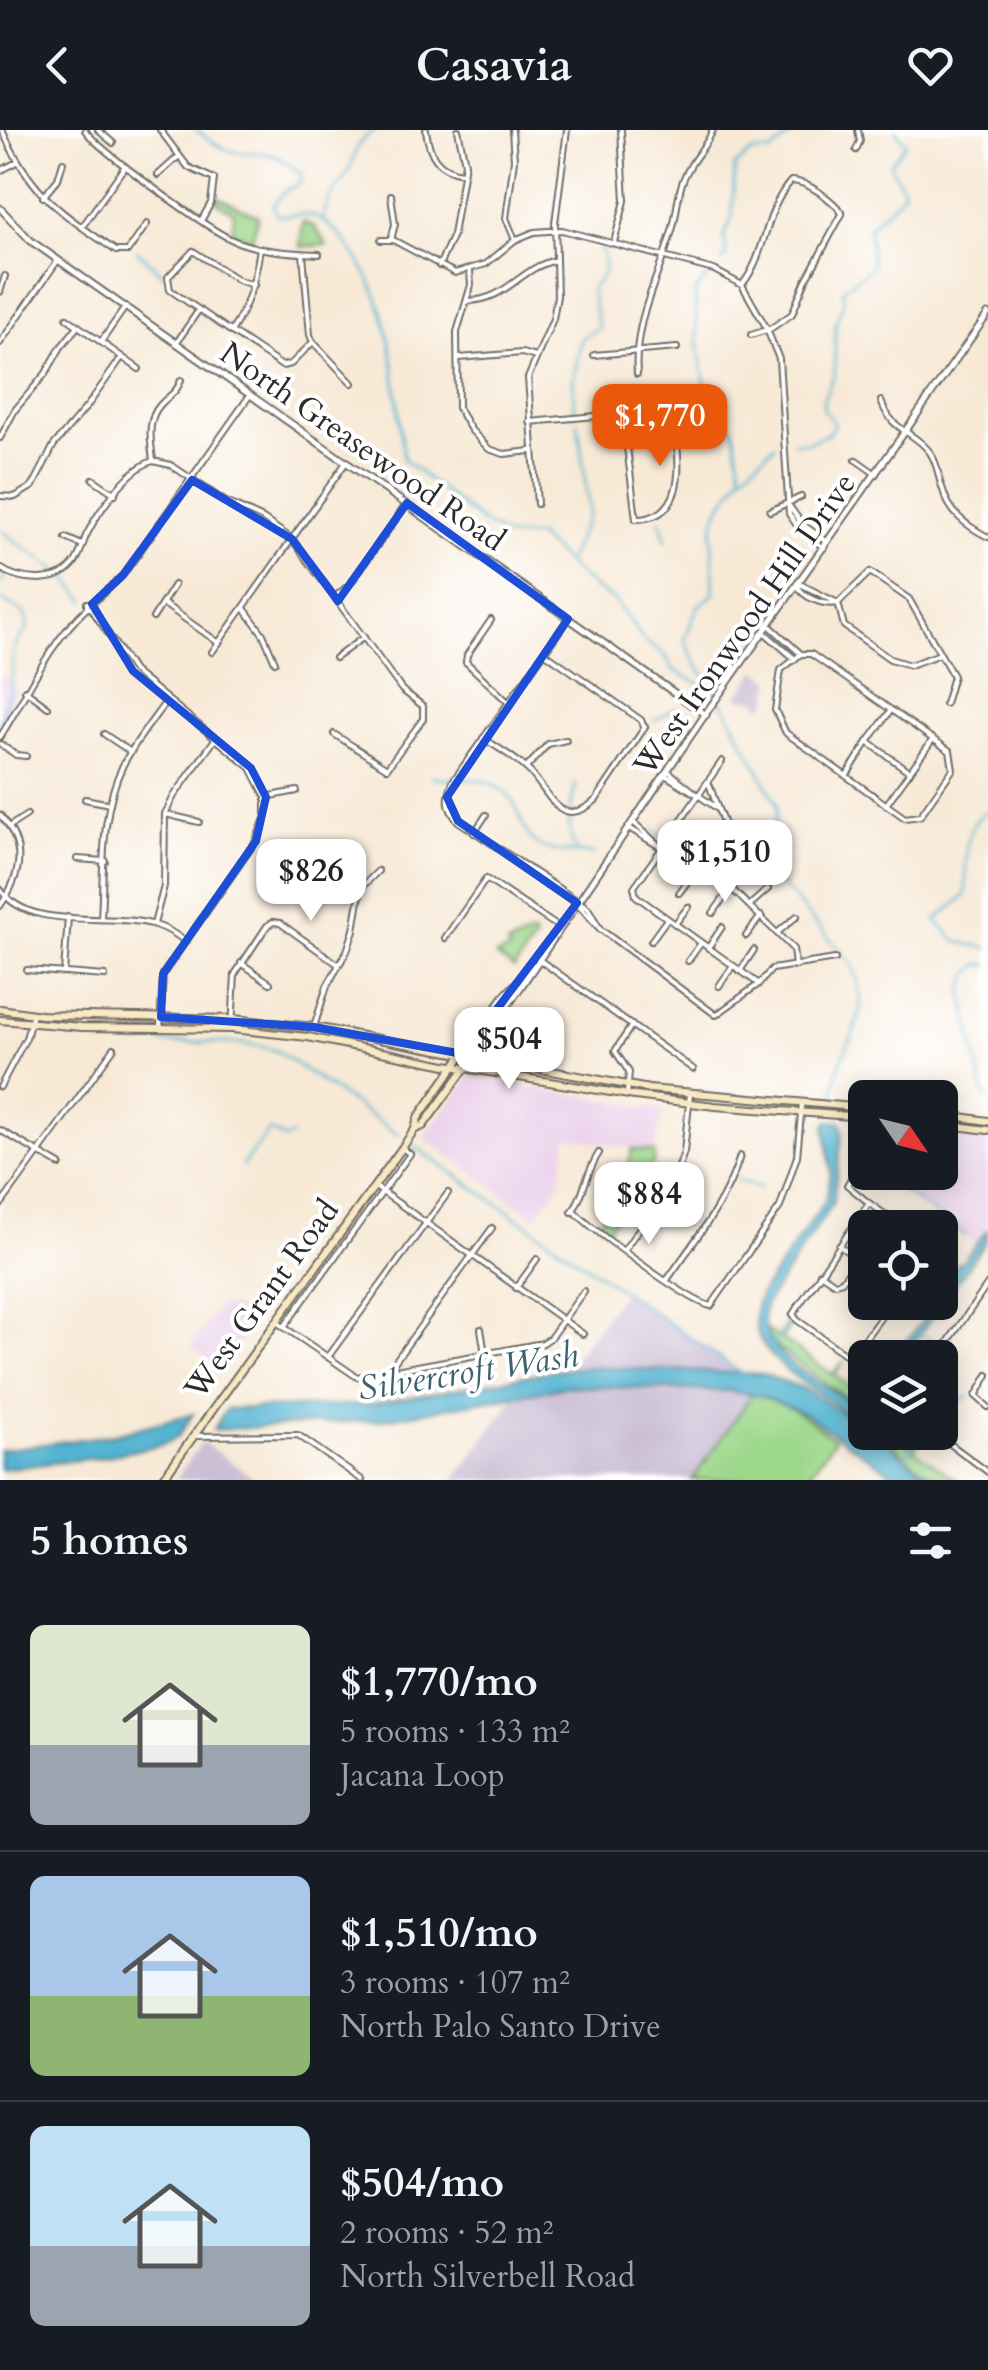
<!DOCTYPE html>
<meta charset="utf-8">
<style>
:root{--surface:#171b24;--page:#20242c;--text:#f1f3f6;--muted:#9ea1a6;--line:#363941;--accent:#ea580c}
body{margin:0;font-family:Cardo,serif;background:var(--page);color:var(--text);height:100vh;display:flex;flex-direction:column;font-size:38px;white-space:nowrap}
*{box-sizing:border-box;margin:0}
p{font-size:32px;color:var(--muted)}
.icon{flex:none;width:55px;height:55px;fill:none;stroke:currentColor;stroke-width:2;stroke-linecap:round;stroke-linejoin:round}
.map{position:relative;height:1350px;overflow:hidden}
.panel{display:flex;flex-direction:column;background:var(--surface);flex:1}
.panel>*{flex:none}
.needle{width:65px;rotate:125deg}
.controls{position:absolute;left:848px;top:950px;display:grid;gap:20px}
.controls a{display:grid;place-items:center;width:110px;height:110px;border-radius:15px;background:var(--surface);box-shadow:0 5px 25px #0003;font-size:50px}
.price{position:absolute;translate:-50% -85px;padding:0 22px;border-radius:20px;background:#fff;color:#222;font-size:32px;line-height:65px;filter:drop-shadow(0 2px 5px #0008)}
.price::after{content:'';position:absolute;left:50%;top:60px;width:30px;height:22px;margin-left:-15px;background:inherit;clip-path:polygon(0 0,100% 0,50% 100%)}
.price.on{background:var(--accent);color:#fff}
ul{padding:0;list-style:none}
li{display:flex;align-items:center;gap:30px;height:250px;padding:0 30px}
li+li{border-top:2px solid var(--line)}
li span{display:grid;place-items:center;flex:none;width:280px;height:200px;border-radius:15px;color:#555}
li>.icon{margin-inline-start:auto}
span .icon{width:120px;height:120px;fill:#fffc;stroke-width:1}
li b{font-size:42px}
h2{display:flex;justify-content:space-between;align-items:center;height:120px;padding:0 30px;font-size:42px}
header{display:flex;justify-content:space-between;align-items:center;height:130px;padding:0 30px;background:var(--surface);font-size:45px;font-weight:700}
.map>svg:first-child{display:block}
.built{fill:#ebd1eb}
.industrial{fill:#cbbfd5}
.green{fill:#9cd78a;stroke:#64815a;stroke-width:2.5}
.water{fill:#52b4d1;stroke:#3e707e;stroke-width:2.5}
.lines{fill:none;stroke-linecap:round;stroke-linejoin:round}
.stream{stroke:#52b4d1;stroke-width:2.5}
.minor-casing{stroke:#726e67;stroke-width:8}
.tertiary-casing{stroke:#726e67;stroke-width:9}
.secondary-casing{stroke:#726e67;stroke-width:10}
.minor{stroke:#fff;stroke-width:4}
.tertiary{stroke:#fff;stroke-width:5}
.secondary{stroke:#f8e8c3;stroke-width:6}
.marked{fill:none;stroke:#1d4ed8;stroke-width:8;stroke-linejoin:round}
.labels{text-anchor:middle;stroke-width:8;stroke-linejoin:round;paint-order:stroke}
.street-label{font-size:32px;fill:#2b2b2b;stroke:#fff}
.water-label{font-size:35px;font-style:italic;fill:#3b626d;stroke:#fff}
</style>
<header><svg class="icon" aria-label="back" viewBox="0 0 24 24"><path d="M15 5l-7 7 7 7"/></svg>Casavia<svg class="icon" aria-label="heart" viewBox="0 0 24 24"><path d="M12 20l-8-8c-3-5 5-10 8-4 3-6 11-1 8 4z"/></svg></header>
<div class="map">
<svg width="988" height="1350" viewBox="0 0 988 1350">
<rect width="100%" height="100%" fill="#fff"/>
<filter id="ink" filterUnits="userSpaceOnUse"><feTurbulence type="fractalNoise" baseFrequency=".01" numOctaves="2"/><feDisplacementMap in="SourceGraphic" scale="20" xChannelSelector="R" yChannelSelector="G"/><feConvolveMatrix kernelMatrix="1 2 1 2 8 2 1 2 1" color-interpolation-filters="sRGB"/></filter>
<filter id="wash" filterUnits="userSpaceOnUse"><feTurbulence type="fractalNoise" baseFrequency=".0048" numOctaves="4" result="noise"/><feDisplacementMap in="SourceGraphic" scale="40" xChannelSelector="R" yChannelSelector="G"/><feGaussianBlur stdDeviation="2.25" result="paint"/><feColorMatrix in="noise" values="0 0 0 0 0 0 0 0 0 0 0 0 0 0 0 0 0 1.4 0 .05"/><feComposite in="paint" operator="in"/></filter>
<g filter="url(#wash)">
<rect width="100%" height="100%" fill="#f7e9d6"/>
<g class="built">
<path d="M0,544L19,558L0,593Z"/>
<path d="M469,947L663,980L654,1022L568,1007L559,1055L535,1087L424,1008Z"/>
<path d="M940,1005L988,1012V1097L974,1112L874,1043L940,1042Z"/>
<path d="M219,1175L233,1176L255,1192L224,1236L218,1237L191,1217Z"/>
</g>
<g class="industrial">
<path d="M757,540L772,551L769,568L763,577L755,569L737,568Z"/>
<path d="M624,1160L759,1255L691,1350H454L528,1248L564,1243Z"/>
<path d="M202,1312L256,1350H175Z"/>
</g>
<g class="green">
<path d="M218,67L258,86L252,110L232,103L234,82L217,73Z"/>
<path d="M303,92L315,97L327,115L300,117Z"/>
<path d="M533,804L535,809L514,839L496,826L510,820L507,815Z"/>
<path d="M632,1019L654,1022V1031L608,1099L598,1093L610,1077L616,1045L628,1038Z"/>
<path d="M787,1193L791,1195L782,1209L832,1244L844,1232L835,1246L864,1266L859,1273L849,1270L770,1212L765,1199L777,1207Z"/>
<path d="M759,1255L835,1309L805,1350H692Z"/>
<path d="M883,1303H894L909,1316L919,1303H925L914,1320L957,1350C926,1350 902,1325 883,1303Z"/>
</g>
<g class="water">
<path d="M828,991L840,992L843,1000L833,1073L766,1173C748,1219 817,1249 849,1272L862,1276L865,1267V1302L881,1303L900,1324L934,1350H902L805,1284L761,1266L728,1261L568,1256L379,1290L213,1300L226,1279L368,1275L550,1241L592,1237L762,1244L803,1258L858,1294C824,1257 730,1227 761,1163L826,1070L831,1043L825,996Z"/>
<path d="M988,1099L985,1112L904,1227H896L935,1173L940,1172L945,1152L959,1132L961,1133Z"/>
<path d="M193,1284L178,1307L164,1314L103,1327L0,1339V1320L111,1305Z"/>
</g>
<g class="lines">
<g class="stream">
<path d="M197,0C248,46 255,0 302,45L300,54L286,60L273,75L277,85C289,87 303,82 315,87C329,92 340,105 349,117C397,178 394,256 404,330L482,392L508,407L537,406L597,460L614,470L645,512L663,523L675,541L710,559L725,577L777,674C777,697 766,718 769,741L852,834C879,896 834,913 834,968"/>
<path d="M323,90C328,60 339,61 349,39C359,19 353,13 376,0"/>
<path d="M137,121L163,144"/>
<path d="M721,131L727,126L724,107L732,87L735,36L752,22H771L793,4V0"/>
<path d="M707,147L695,162C697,204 697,271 734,299L742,345L718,380L712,401L714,464L698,476L685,509L694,530L721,571"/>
<path d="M575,285L573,251L581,209L599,197L590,159C605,146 608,139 601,120"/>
<path d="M794,313L809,312L829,303L834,293L824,280L823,270L834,245L836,191L844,171L842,160L872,137L869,98C880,83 898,74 904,60L890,35L906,13L895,0"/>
<path d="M743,344L775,315"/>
<path d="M659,389L666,411"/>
<path d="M0,400L57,440"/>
<path d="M568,430L589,383L578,292"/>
<path d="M66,447L86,471"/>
<path d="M0,454L4,447"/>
<path d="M0,469L25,484L28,498L14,518L11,556L0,591"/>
<path d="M654,591L676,578"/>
<path d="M431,646C452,654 471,644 492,654C526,670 516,702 539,715C552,724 578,722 594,724"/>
<path d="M988,680C960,696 967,737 966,765L936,790L957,812L988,818"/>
<path d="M653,700C692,729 716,755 767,737"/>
<path d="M576,720C564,699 571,676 576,654"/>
<path d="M988,835L980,834L969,844L963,863L983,961L988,969"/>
<path d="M124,913H145"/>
<path d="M161,913C200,913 240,909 277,921L399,1005"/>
<path d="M414,1016L741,1243"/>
<path d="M242,1036L269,1001L285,1009L292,1005"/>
<path d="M876,1042L966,1106"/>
<path d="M737,1050L760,1058"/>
<path d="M919,1203L939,1215"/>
<path d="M773,1217L789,1193"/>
<path d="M861,1231L865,1234"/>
<path d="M940,1278L969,1267"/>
<path d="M903,1330L923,1302"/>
</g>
</g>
</g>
<g filter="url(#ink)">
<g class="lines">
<g class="minor-casing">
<g id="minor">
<path d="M2,0C33,67 58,80 116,121H128L147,94"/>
<path d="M85,0C98,20 210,101 235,111C260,121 292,123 319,124"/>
<path d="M98,0L113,13"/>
<path d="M160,0L188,37L214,49"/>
<path d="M426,0C429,24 437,40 463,43"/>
<path d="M512,0L514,30L506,88L515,110"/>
<path d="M856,20L860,11L858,0"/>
<path d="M0,41L17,32"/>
<path d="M158,45L178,27"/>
<path d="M391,65L395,94L391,110"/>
<path d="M43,67L58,49L63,32"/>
<path d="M202,89L211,73L214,49"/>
<path d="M82,97L125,36"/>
<path d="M381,110H393L455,143L486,134L515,110L534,102L562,100L714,140L742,155L766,197L779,229L789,384L798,397L824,418"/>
<path d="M614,112L625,71L621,0"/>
<path d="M193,121L168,147L170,160L282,236L291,234L313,212"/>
<path d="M193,121L240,151L254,155"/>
<path d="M303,124L310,205L313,212L352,253"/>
<path d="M439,136L453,105L465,33L458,0"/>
<path d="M470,141L471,155L457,202L458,278L471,300L489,319L504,324L531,321"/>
<path d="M742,155C767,124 764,81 791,51C807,51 833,70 842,83"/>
<path d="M0,162L5,146"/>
<path d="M468,171C508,170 519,138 556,130"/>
<path d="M67,188L139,239"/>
<path d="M231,202C249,174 255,151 260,118"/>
<path d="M751,205L770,199L792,184L805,152L842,84"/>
<path d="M101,212L126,176"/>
<path d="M177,212L198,181"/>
<path d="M0,213L58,130"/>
<path d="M594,225L677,218"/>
<path d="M459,228L522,223L536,227"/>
<path d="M637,244C633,191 658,149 672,101C678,81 677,58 688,40C695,26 707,15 713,0"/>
<path d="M881,271C892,302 911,299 929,321C938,333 937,343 942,357C949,383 965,395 988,407"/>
<path d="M623,285L636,389"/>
<path d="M530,292L662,280L671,283C680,320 691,389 636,389"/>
<path d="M0,308L15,280L46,243L61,217L78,196"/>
<path d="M856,330L876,344"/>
<path d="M153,331C151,312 146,291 160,275C169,265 177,263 181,250"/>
<path d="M93,349L115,364"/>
<path d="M0,366L15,367L33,356L54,315L88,275L122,227"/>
<path d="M537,374L528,248L553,189L557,166L555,93L567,0"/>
<path d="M790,377L802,394L826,411"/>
<path d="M770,381L801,367"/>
<path d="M66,408L82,415"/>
<path d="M0,438C19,451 56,455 73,435C80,427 82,416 86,406C98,382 127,339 153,331L171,335L226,372L263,389L292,409L402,560L423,576V589L387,638"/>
<path d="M797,455H802L838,473C824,476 803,468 797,455Z"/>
<path d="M335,467L350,454L405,376"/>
<rect x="87" y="473" width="5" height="5"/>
<path d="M92,474L123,445L250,265"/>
<path d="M164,474L219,513"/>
<path d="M91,478L133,541L251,638L266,667V686L256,711L163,844L160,898"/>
<path d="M244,478L263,504L275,532"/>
<path d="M153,488L174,455"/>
<path d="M568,489L453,651C447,668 446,677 458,691L588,778L600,799"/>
<path d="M770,496L801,524H811L950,621L953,639L920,686L905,688L786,603L775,580L781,540L801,524"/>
<path d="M765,503L795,529"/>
<path d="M212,522L347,331"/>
<path d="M544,522L641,590L644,597"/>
<path d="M940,524L910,535L890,529L844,496L838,473L870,442L909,469L953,546L945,574"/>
<path d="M335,528L364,507"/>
<path d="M466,532L509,573"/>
<path d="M466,532L467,525L491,490"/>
<path d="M25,560L48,577"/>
<path d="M891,580L868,612L910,642"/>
<path d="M104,604L131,622"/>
<path d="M334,604L387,638"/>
<path d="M0,607C28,563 48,514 87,478"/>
<path d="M483,608C498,618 516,628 529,641C550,663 560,702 596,670L645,597"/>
<path d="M0,614L16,625L26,626"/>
<path d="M526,638L548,614L566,610"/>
<path d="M665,645L698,665L668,641"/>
<path d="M846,646L868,612"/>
<path d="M708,651L718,679"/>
<path d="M698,665L718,679L740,735"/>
<path d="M266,667L297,661"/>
<path d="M85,669L110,674"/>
<path d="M886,675L933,609"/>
<path d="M165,684L199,692"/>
<path d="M0,685C27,715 22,745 0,776"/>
<path d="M10,696L27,685"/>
<path d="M629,698L662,718L633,692"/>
<path d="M474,703L486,685"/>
<path d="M671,705L722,631"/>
<path d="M77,729L105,731"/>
<path d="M703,731L726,697"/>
<path d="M0,759C30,804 112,780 158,796C168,799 177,805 186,812"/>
<path d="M679,763L695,742"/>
<path d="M577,773L600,799L716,885L759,854L772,839L835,829"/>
<path d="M750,775L768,759"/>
<path d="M713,783L731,758"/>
<path d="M101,789C104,739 100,681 123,635C135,612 152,591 167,570"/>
<path d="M273,792L280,793L339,835"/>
<path d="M154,794L164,756L165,684L174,666L216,608"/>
<path d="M675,794L688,777"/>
<path d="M777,803L797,786"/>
<path d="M746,806L761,786"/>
<path d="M445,808L486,749L560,798"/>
<path d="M651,811L667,789"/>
<path d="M708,818L722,797"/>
<path d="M538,829L693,939"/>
<path d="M688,831L701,813"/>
<path d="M241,833L270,853"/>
<path d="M27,840L105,846"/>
<path d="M740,841L754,820"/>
<path d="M64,843L68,787"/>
<path d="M759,854L636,766L634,757L662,718L695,742L731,758L793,819L795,836"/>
<path d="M719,856L733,836"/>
<path d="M314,897L327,856L347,821L354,800L361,758L378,741"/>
<path d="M232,899L235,844L267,796L273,792"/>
<path d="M0,957L26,908L33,884"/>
<path d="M627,964L629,942L615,921L632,895"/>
<path d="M0,1000L60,1035"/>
<path d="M865,1025L847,1055L869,1073"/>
<path d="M374,1056L583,1204"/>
<path d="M0,1076L114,918"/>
<path d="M572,1082C584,1066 586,1042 599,1023"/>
<path d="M575,1082C593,1100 689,1172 711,1176L780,1077L797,1026L802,974"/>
<path d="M624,1120L675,1048L684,1022L690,964"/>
<path d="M820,1143L835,1153L842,1151L854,1134V1126L839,1116"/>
<path d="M667,1150C695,1110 726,1073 740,1026"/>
<path d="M516,1158L537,1129"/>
<path d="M793,1184L869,1073L904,1098"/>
<path d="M793,1184L797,1190L845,1224L853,1225"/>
<path d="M278,1193L357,1247L543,1213L550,1208L584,1161"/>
<path d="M284,1197L410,1024L402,1018"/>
<path d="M481,1199L485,1224"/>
<path d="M853,1225L892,1172"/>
<path d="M328,1227L448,1063"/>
<path d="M937,1228L988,1154"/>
<path d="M388,1241L492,1098"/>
<path d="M976,1266L988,1245"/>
<path d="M976,1266L988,1277"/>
<path d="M934,1302L988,1342"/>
<path d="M193,1306L298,1305L362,1350"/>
</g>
</g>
<g class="tertiary-casing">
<g id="tertiary">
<path d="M0,78L31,111L58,130L706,585"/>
<path d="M463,924L504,866L533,835"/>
<path d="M474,926L711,576L988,184"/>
</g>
</g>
<g class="secondary-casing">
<g id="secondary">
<path d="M0,879L41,885L233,889L314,897L649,959L865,978"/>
<path d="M0,890L82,897L232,899L308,907L446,935L635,966L715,976L865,987"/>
<path d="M940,984L988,991"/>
<path d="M940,994L988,1000"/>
<path d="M416,999L423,996L474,926"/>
<path d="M162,1350L402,1018L415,999L418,988L463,924"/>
</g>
</g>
<use href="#minor" class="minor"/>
<use href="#tertiary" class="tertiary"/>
<use href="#secondary" class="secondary"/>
</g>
</g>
<path class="marked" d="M192,350L292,409L338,471L407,373L568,489L447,667L458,691L577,773L463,924L314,897L161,887L163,844L256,711L266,667L251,638L133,541L92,474L123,445Z"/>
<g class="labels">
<g class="street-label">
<text transform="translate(363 316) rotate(35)" y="11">North Greasewood Road</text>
<text transform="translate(744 494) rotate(-55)" y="11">West Ironwood Hill Drive</text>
<text transform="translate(261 1169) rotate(-54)" y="11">West Grant Road</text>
</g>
<g class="water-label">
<text transform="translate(468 1241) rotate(-9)" y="12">Silvercroft Wash</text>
</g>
</g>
</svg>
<div class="controls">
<a><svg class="needle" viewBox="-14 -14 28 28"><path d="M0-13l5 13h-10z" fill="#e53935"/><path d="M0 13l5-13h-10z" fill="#9ea1a6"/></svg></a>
<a><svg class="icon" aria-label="locate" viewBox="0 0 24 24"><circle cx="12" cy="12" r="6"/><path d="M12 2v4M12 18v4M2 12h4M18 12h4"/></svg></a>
<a><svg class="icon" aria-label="layers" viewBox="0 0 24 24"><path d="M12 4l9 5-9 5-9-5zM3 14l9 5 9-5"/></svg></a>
</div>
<b class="price on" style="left:660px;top:339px">$1,770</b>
<b class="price" style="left:725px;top:775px">$1,510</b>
<b class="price" style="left:311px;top:794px">$826</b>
<b class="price" style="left:509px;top:962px">$504</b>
<b class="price" style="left:649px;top:1117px">$884</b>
</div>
<section class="panel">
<h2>5 homes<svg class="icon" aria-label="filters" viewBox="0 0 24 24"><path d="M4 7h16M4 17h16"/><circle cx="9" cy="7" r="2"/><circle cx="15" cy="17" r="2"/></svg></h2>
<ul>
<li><span style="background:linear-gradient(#dfe7d0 60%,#9aa5b1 0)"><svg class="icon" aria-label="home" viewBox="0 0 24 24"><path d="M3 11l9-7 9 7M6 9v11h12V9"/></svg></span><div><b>$1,770/mo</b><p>5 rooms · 133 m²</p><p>Jacana Loop</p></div></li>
<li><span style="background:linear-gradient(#a9c7e8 60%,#8fb573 0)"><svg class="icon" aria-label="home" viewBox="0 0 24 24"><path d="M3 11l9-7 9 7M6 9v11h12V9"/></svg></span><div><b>$1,510/mo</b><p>3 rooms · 107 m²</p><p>North Palo Santo Drive</p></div></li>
<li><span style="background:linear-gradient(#bfe0f5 60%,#9aa5b1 0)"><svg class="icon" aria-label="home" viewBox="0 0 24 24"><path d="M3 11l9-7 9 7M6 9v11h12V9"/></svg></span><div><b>$504/mo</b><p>2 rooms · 52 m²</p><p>North Silverbell Road</p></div></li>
</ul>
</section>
